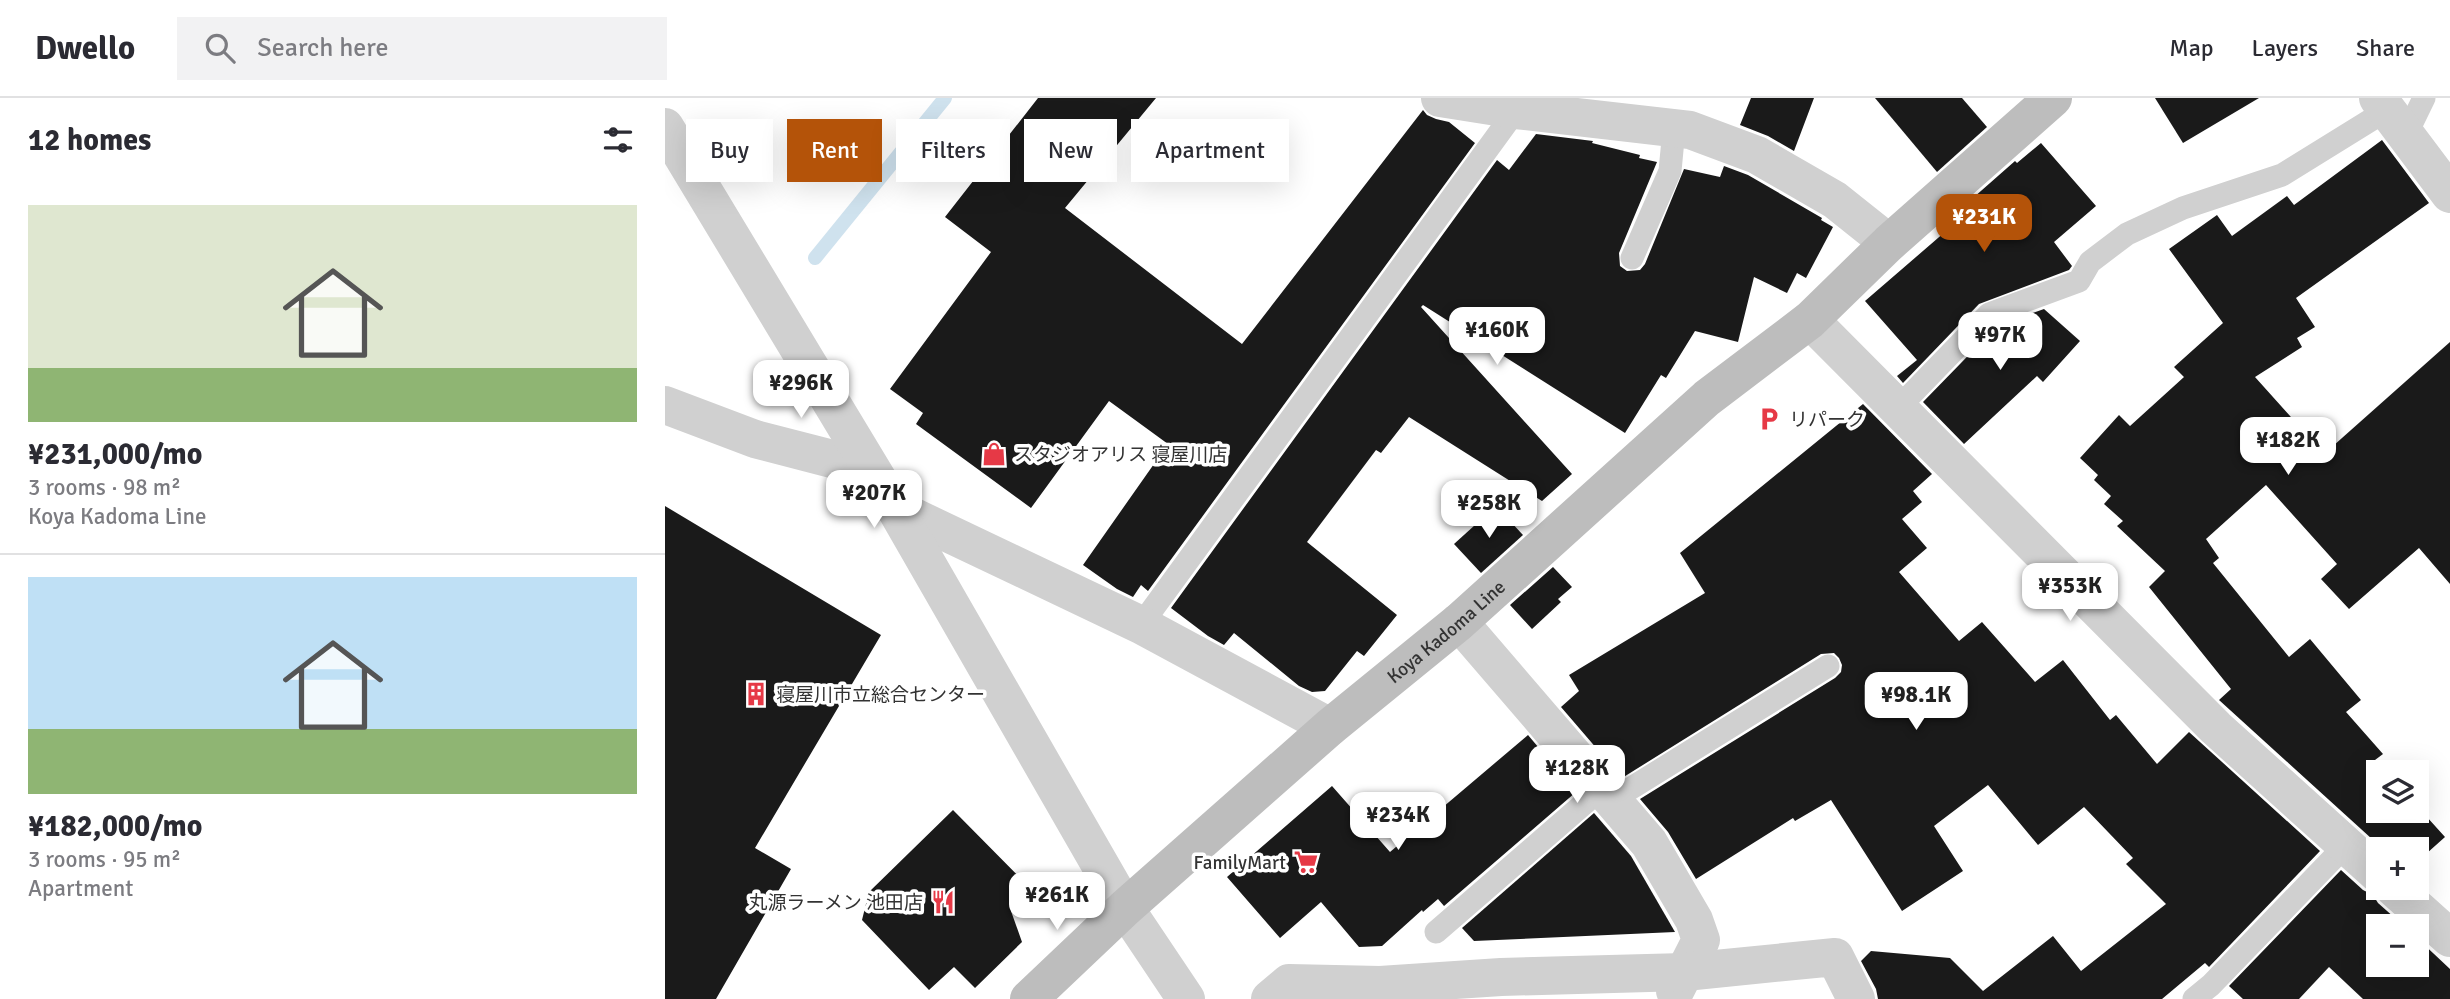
<!DOCTYPE html>
<meta charset="utf-8">
<style>
:root{--surface:#fff;--page:#f2f2f3;--text:#2b2b33;--muted:#7c7c81;--line:#e1e1e2;--accent:#b45309}
body{margin:0;font-family:Signika,"Noto Sans JP",sans-serif;background:var(--page);color:var(--text);height:100vh;display:flex;flex-direction:column;font-size:26px;white-space:nowrap}
*{box-sizing:border-box;margin:0}
p{font-size:23px;color:var(--muted)}
.icon{flex:none;width:38px;height:38px;fill:none;stroke:currentColor;stroke-width:2;stroke-linecap:round;stroke-linejoin:round}
.map{position:relative;flex:1;overflow:hidden}
.sheet{display:flex;flex-direction:column;background:var(--surface);width:665px}
.sheet>*{flex:none}
.top-card{position:absolute;left:21px;top:21px;width:665px;height:63px;display:flex;gap:14px}
.controls{position:absolute;left:1701px;top:662px;display:grid;gap:14px}
.controls a{display:grid;place-items:center;width:63px;height:63px;border-radius:0px;background:var(--surface);box-shadow:0 7px 28px #0002;font-size:35px}
.price{position:absolute;translate:-50% -60px;padding:0 16px;border-radius:14px;background:#fff;color:#222;font-size:23px;line-height:46px;filter:drop-shadow(0 2px 4px #0008)}
.price::after{content:'';position:absolute;left:50%;top:42px;width:21px;height:16px;margin-left:-10px;background:inherit;clip-path:polygon(0 0,100% 0,50% 100%)}
.price.on{background:var(--accent);color:#fff}
ul{padding:0;list-style:none}
li{display:grid;align-content:center;gap:14px;height:371px;padding:0 28px}
li+li{border-top:2px solid var(--line)}
li span{display:grid;place-items:center;height:217px;border-radius:0px;color:#555}
li>.icon{margin-inline-start:auto}
span .icon{width:126px;height:126px;fill:#fffc;stroke-width:1}
li b{font-size:30px}
h2{display:flex;justify-content:space-between;align-items:center;height:84px;padding:0 28px;font-size:30px}
.chip{padding:0 24px;border-radius:0px;background:var(--surface);box-shadow:0 7px 28px #0002;font-size:24px;line-height:63px}
.chip.on{background:var(--accent);color:#fff}
header{display:flex;align-items:center;gap:42px;box-sizing:border-box;height:98px;padding:0 35px;background:var(--surface);border-bottom:2px solid var(--line)}
header strong{font-size:33px}
nav{display:flex;gap:38px;margin-inline-start:auto;font-size:24px}
.search{width:490px;height:63px;background:var(--page);display:flex;align-items:center;gap:18px;box-sizing:border-box;padding:0 24px;border-radius:0px;color:var(--muted);font-size:26px}
main{display:flex;flex:1;min-height:0}
.map>svg:first-child{display:block}
.lines{fill:none;stroke-linecap:round;stroke-linejoin:round}
.stream{stroke:#cfe2ee;stroke-width:14}
.building{fill:#1a1a1a}
.service{stroke:#d0d0d0;stroke-width:23}
.minor{stroke:#d0d0d0;stroke-width:38}
.tertiary{stroke:#d0d0d0;stroke-width:38}
.secondary{stroke:#bdbdbd;stroke-width:38}
.labels{text-anchor:middle;stroke-width:7;stroke-linejoin:round;paint-order:stroke}
.poi-label{font-size:19px;fill:#333;stroke:#fff;text-anchor:start}
.street-label{font-size:19px;fill:#333;stroke:#fff}
</style>
<header>
<strong>Dwello</strong>
<div class="search"><svg class="icon" aria-label="search" viewBox="0 0 24 24"><circle cx="10" cy="10" r="6"/><path d="M15 15l6 6"/></svg>Search here</div>
<nav><a>Map</a><a>Layers</a><a>Share</a></nav>
</header>
<main>
<section class="sheet">
<h2>12 homes<svg class="icon" aria-label="filters" viewBox="0 0 24 24"><path d="M4 7h16M4 17h16"/><circle cx="9" cy="7" r="2"/><circle cx="15" cy="17" r="2"/></svg></h2>
<ul>
<li><span style="background:linear-gradient(#dfe7d0 75%,#8fb573 0)"><svg class="icon" aria-label="home" viewBox="0 0 24 24"><path d="M3 11l9-7 9 7M6 9v11h12V9"/></svg></span><div><b>¥231,000/mo</b><p>3 rooms · 98 m²</p><p>Koya Kadoma Line</p></div></li>
<li><span style="background:linear-gradient(#bfe0f5 70%,#8fb573 0)"><svg class="icon" aria-label="home" viewBox="0 0 24 24"><path d="M3 11l9-7 9 7M6 9v11h12V9"/></svg></span><div><b>¥182,000/mo</b><p>3 rooms · 95 m²</p><p>Apartment</p></div></li>
</ul>
</section>
<div class="map">
<svg width="1785" height="901" viewBox="0 0 1785 901">
<rect width="100%" height="100%" fill="#fff"/>
<g class="lines">
<path class="stream" d="M150,160L280,0"/>
</g>
<g class="building">
<path d="M373,0H491L400,110L577,246L758,12L762,17L771,21L784,24L810,45L483,493L476,487L468,499L452,491L418,467L503,346L444,303L366,410L251,326L258,315L225,291L326,154L280,119Z"/>
<path d="M1086,0H1149L1129,53L1103,38L1075,27Z"/>
<path d="M1210,0H1297L1322,29L1272,74Z"/>
<path d="M1490,0H1594L1518,45Z"/>
<path d="M871,36L928,43L927,45L975,57L974,60L992,64L954,155L955,168L962,173L975,172L980,166L1019,71L1055,79L1059,68L1083,77L1157,120L1156,122L1168,129L1141,180L1132,175L1122,195L1089,179L1073,244L1030,233L1001,280L996,277L960,335L758,207L756,209L907,376L877,403L744,319L716,355L711,352L642,444L732,517L699,558L692,553L660,593L647,594L634,588L569,535L559,547L543,538L506,510L832,62L844,72Z"/>
<path d="M1717,42L1764,105L1631,200L1650,229L1632,240L1637,249L1590,279L1659,356L1785,244V486L1754,450L1684,511L1656,481L1672,466L1601,387L1541,441L1554,460L1548,465L1624,559L1645,541L1696,602L1681,614L1718,656L1710,662L1721,674H1713V712H1752V708L1780,739L1752,764V751H1718L1554,602L1566,591L1484,489L1500,473L1452,428L1458,423L1439,406L1446,398L1429,382L1433,377L1415,360L1454,317L1465,328L1519,279L1509,269L1558,225L1504,151L1552,117L1567,138L1622,98L1629,107Z"/>
<path d="M1376,45L1431,108L1389,144L1407,168L1404,172L1314,206L1238,285L1232,278L1252,262L1200,203L1295,121L1292,117L1301,109L1300,107L1350,63L1352,65Z"/>
<path d="M1379,211L1415,243L1378,284L1372,278L1299,346L1258,304L1332,228Z"/>
<path d="M1198,306L1267,376L1248,393L1257,404L1237,421L1262,450L1234,474L1294,543L1317,524L1370,584L1398,562L1445,622L1451,617L1492,666L1524,634L1655,753L1544,869L1540,865L1497,901H1213L1211,891L1196,863L1206,853L1285,860L1318,893L1388,838L1416,873L1501,806L1461,766L1468,760L1419,709L1373,747L1323,687L1269,728L1298,773L1237,813L1166,702L1130,723L1128,720L1031,781L1003,734L975,701L1170,580L1176,574L1177,567L1174,560L1169,555L1156,556L957,680L896,609L914,593L904,577L1040,495L1015,455Z"/>
<path d="M0,408L216,537L90,750L126,771L51,901H0Z"/>
<path d="M831,408L858,437L816,475L789,446Z"/>
<path d="M888,469L907,489L893,501L896,504L867,531L845,507Z"/>
<path d="M863,637L911,694L779,808L773,801L758,814L757,812L717,848L694,849L656,804L615,840L562,779L667,688L725,754Z"/>
<path d="M288,712L367,792L346,813L357,844L310,890L289,869L264,892L197,822L204,794Z"/>
<path d="M929,715L966,758L1010,834L809,843L797,830Z"/>
<path d="M1676,772L1698,792L1708,797L1713,805L1739,828H1713V866H1752V840L1785,871V901H1698L1664,869L1634,901H1578L1564,888Z"/>
</g>
<g class="lines">
<g class="service">
<path d="M1741,37L1759,0"/>
<path d="M967,160L1005,73L1009,31"/>
<path d="M1233,310L1324,216L1414,183L1425,164L1462,136L1518,110L1617,77L1722,12"/>
<path d="M476,527L851,12"/>
<path d="M947,702L1163,568"/>
<path d="M771,834L937,690"/>
<path d="M1529,901L1546,887L1681,747"/>
</g>
<g class="minor">
<path d="M775,0L851,12L1025,32L1092,57L1170,102L1224,145"/>
<path d="M1713,0L1785,96"/>
<path d="M1145,222L1551,630L1713,776"/>
<path d="M0,307L90,341L171,362L230,410L476,527L665,629"/>
<path d="M794,524L984,745L1029,822L1036,842L1010,893"/>
<path d="M1728,789L1785,840"/>
<path d="M605,901L624,885L715,887L836,879L1020,874L1170,859L1191,901"/>
</g>
<path class="tertiary" d="M0,29L230,410L460,810L521,901"/>
<path class="secondary" id="s1" d="M364,901L460,810L665,629L794,524L1042,300L1145,222L1224,145L1388,0"/>
</g>
<defs>
<g id="parking-bare" transform="scale(1.89)"><path d="M-3.5-5.5H1a3.5 3.5 0 0 1 0 7H-1V5.5H-3.5ZM-1-3.4V-.6H.8a1.4 1.4 0 0 0 0-2.8Z" fill="#e63946" stroke="#fff" stroke-width="2.5" paint-order="stroke"/></g>
<g id="shop-bare" transform="scale(1.89)"><path d="M-5-2.5h2.3a2.7 3.5 0 0 1 5.4 0H5L5.5 6h-11ZM-1.5-2.5h3a1.5 2.3 0 0 0-3 0Z" fill="#e63946" stroke="#fff" stroke-width="2.5" paint-order="stroke"/></g>
<g id="building-bare" transform="scale(1.89)"><path d="M-4-6H4V6H1V3H-1V6H-4ZM-2.5-4.3h1.7v1.8h-1.7ZM.8-4.3h1.7v1.8H.8ZM-2.5-1h1.7V.8h-1.7ZM.8-1h1.7V.8H.8Z" fill="#e63946" stroke="#fff" stroke-width="2.5" paint-order="stroke"/></g>
<g id="supermarket-bare" transform="scale(1.89)"><path d="M-6-5.5h2.5l.6 2H6L4.5 2H-2.5L-4.4-4H-6ZM-1.5 3.2a1.3 1.3 0 1 0 .1 0ZM3 3.2a1.3 1.3 0 1 0 .1 0Z" fill="#e63946" stroke="#fff" stroke-width="2.5" paint-order="stroke"/></g>
<g id="restaurant-bare" transform="scale(1.89)"><path d="M-5-6h1v4h1v-4h1v4h1v-4h1v5L-1.5 .5V6h-2V.5L-5-1ZM5-6V6H3V1.5H1.5Q1.5-4 5-6Z" fill="#e63946" stroke="#fff" stroke-width="2.5" paint-order="stroke"/></g>
</defs>
<g fill-rule="evenodd">
<use href="#parking-bare" x="1104" y="321"/>
<use href="#shop-bare" x="329" y="356"/>
<use href="#building-bare" x="91" y="596"/>
<use href="#supermarket-bare" x="641" y="764"/>
<use href="#restaurant-bare" x="278" y="804"/>
</g>
<g class="labels">
<g class="poi-label">
<text x="1124" y="328">リパーク</text>
<text x="349" y="363">スタジオアリス 寝屋川店</text>
<text x="111" y="603">寝屋川市立総合センター</text>
<text x="621" y="771" text-anchor="end">FamilyMart</text>
<text x="258" y="811" text-anchor="end">丸源ラーメン 池田店</text>
</g>
<g class="street-label">
<text dy="7" stroke="none"><textPath href="#s1" startOffset="556">Koya Kadoma Line</textPath></text>
</g>
</g>
</svg>
<div class="controls">
<a><svg class="icon" aria-label="layers" viewBox="0 0 24 24"><path d="M12 4l9 5-9 5-9-5zM3 14l9 5 9-5"/></svg></a>
<a>+</a>
<a>−</a>
</div>
<b class="price on" style="left:1319px;top:156px">¥231K</b>
<b class="price" style="left:832px;top:269px">¥160K</b>
<b class="price" style="left:1335px;top:274px">¥97K</b>
<b class="price" style="left:136px;top:322px">¥296K</b>
<b class="price" style="left:1623px;top:379px">¥182K</b>
<b class="price" style="left:209px;top:432px">¥207K</b>
<b class="price" style="left:824px;top:442px">¥258K</b>
<b class="price" style="left:1405px;top:525px">¥353K</b>
<b class="price" style="left:1251px;top:634px">¥98.1K</b>
<b class="price" style="left:912px;top:707px">¥128K</b>
<b class="price" style="left:733px;top:754px">¥234K</b>
<b class="price" style="left:392px;top:834px">¥261K</b>
<div class="top-card">
<a class="chip">Buy</a>
<a class="chip on">Rent</a>
<a class="chip">Filters</a>
<a class="chip">New</a>
<a class="chip">Apartment</a>
</div>
</div>
</main>
